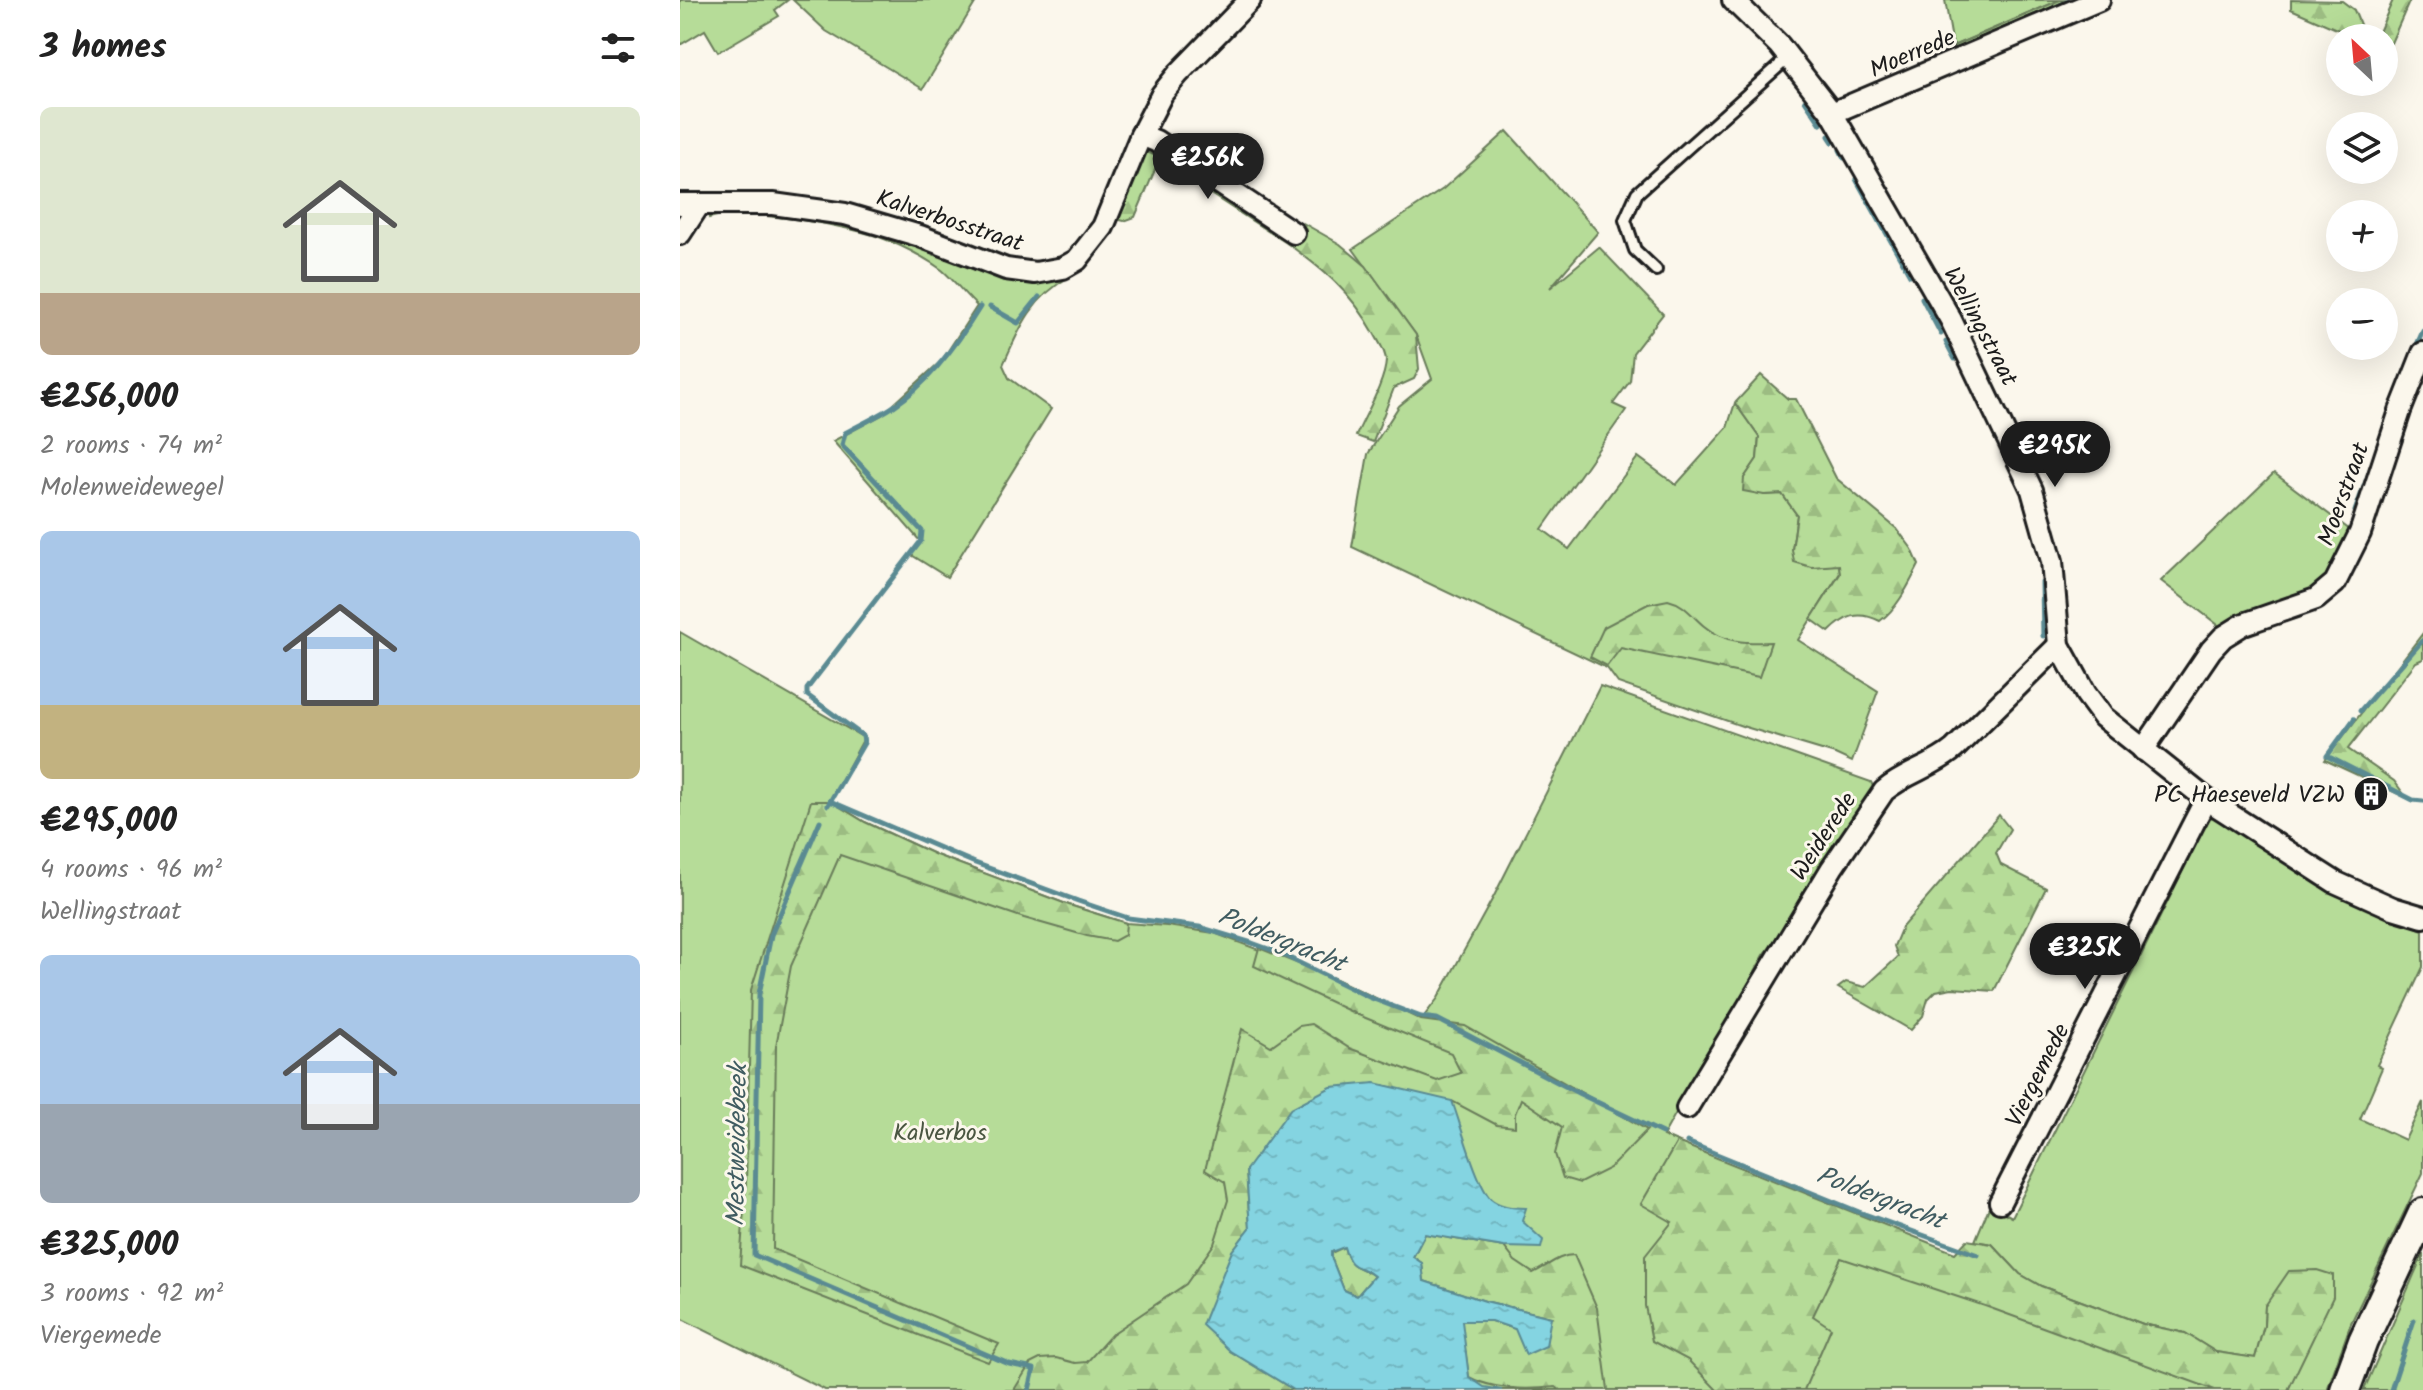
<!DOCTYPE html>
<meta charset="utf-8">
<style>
:root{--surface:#fff;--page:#f6f6f6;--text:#222;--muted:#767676;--accent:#1c1c1c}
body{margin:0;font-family:Kalam,sans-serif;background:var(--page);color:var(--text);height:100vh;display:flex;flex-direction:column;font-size:30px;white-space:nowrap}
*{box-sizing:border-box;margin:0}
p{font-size:26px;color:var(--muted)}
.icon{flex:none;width:44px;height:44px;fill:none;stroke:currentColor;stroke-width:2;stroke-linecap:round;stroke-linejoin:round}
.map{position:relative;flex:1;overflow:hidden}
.details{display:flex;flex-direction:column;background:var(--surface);width:680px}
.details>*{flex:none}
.needle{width:52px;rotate:334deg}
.fabs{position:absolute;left:1646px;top:24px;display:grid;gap:16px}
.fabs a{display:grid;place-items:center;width:72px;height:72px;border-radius:50%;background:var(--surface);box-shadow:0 8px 32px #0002;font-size:40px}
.price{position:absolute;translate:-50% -68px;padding:0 18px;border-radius:28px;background:var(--accent);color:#fff;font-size:26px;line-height:52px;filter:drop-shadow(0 2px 4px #0008)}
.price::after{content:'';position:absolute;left:50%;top:48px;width:24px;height:18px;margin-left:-12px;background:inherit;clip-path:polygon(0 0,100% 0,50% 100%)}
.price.active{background:#222;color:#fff}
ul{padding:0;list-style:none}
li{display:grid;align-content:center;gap:16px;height:424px;padding:0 40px}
li span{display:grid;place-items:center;height:248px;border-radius:12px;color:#555}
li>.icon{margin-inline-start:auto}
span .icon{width:144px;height:144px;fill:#fffc;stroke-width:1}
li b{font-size:34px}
h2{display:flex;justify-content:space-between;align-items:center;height:96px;padding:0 40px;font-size:34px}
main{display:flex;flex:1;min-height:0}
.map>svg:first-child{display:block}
.green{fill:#b6dc98;stroke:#697c5a;stroke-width:2}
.forest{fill:url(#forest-firs);stroke:#697c5a;stroke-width:2}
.water{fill:url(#water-ripples);stroke:#5a8a92;stroke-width:2;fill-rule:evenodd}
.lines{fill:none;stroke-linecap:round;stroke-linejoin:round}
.stream{stroke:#5a8a92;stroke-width:5}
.service-casing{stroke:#1c1c1c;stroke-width:16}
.minor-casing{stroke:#1c1c1c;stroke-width:26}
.secondary-casing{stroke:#1c1c1c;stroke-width:34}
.service{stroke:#fbf7ec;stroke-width:10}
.minor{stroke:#fbf7ec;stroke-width:20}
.secondary{stroke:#fbf7ec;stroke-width:28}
.labels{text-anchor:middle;stroke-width:6;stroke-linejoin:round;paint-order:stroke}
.street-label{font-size:24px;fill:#1c1c1c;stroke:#fbf7ec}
.poi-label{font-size:24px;fill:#1c1c1c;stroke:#fbf7ec;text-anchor:end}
.park-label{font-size:24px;fill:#4a5641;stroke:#fbf7ec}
.water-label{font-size:26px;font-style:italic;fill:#405c61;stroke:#fbf7ec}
</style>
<main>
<section class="details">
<h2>3 homes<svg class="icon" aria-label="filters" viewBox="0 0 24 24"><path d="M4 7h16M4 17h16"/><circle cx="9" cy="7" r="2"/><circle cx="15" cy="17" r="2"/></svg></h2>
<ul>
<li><span style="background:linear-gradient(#dfe7d0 75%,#b9a48a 0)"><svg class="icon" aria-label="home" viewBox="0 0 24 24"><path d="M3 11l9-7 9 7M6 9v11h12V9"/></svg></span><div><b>€256,000</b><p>2 rooms · 74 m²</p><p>Molenweidewegel</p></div></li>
<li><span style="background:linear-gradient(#a9c7e8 70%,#c2b280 0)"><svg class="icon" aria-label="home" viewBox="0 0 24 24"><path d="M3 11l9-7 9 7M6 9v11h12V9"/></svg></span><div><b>€295,000</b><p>4 rooms · 96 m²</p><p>Wellingstraat</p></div></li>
<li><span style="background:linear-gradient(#a9c7e8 60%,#9aa5b1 0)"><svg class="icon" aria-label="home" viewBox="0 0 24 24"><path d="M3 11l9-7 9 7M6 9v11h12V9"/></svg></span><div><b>€325,000</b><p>3 rooms · 92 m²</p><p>Viergemede</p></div></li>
</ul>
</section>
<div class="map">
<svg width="1743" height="1390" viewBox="0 0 1743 1390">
<defs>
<pattern id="forest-firs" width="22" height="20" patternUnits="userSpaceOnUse" patternTransform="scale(2)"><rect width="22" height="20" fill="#b6dc98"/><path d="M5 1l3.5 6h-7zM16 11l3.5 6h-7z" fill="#9cbc82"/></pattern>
<pattern id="water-ripples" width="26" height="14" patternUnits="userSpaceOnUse" patternTransform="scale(2)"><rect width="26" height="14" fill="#84d4e1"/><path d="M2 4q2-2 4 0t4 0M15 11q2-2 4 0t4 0" fill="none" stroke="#71b5c0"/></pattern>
</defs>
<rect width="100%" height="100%" fill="#fbf7ec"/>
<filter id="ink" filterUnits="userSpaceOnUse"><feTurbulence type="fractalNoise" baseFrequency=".0125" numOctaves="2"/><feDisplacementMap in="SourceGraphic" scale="16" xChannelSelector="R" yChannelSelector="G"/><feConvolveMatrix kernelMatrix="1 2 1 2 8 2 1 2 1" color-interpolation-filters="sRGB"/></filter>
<g filter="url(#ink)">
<g class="green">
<path d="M0,0H108L95,10L99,16L38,52L25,30L0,45Z"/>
<path d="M113,0H297L243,89L146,31Z"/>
<path d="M1265,0H1380L1273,46Z"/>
<path d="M827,131L918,232L870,288L919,247L983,314L953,353L950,381L933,404L946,410L862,529L889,549L958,457L996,485L1047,428L1055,403L1079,437L1077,459L1064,478L1084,495L1102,494L1117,515L1112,550L1131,567L1159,564L1160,573L1118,640L1198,691L1172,762L1155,754L1062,726L938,683L927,668L672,547L688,454L719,406L752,379L736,335L673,249L763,189Z"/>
<path d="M463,144L612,238L608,244L461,149Z"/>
<path d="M46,208L146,217L226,238L300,272L330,278L385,273L389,277C351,299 340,327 323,365L329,378L371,409L267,577L230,554L240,541L153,441L202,415L262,360L297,306C285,295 274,280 262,270C247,259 224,247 207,240C173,226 63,207 29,218V213Z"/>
<path d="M1594,473L1674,533L1643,585L1542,628L1481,581Z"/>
<path d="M0,632L184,738L150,801L185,822L256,855L389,905L446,923L487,926L534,933L656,979L741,1020L758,998L814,896L920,686L1191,782L1196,793L1107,931L1098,936L1084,955L983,1136L997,1142L987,1160L1581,1390H145L0,1318Z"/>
<path d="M1537,816L1582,849L1656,893L1743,930V967L1697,1065L1702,1068L1680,1119L1725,1140L1743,1102V1173L1671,1323L1647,1390H1608L1623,1355L1585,1306L1584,1326L1575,1358L1535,1352L1505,1333L1463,1324L1361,1286L1340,1274L1312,1244L1295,1241L1310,1205L1332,1217L1523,830L1530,818Z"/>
<path d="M1743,1254V1390H1684Z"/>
</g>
<g class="forest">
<path d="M1380,0H1388L1275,49L1273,46Z"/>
<path d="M1611,0L1662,1L1674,10L1681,27L1699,32L1713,0H1730L1707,52L1704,50V38H1677L1611,9Z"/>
<path d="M461,149L480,158L455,217L444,221L432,218Z"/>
<path d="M623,223L660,244L686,266L736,335L739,369L734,379L714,388L693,442L676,436C685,415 705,382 706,361C706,351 698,341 694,333C671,292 645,271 608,244Z"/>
<path d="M1081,375L1108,399H1116L1156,478L1217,529L1232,549L1239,565C1229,584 1218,608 1200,621C1178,610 1165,616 1149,632L1131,619L1160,574L1159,565L1131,567L1114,562L1112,550L1117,515L1102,494L1084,495L1063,491L1064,478L1077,459L1079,437L1055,403Z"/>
<path d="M988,600C1005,604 1011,615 1024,626C1044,643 1067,643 1091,642L1079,677L941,648L927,666L910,657L924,627L968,604Z"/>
<path d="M1743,633V659L1736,662L1668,749L1714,781L1727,798L1645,760Z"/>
<path d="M131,801H150L185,822L256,855L389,905L446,923L445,935L434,941L407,936L344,918L160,855L111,966L96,1046L93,1249L319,1344L308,1362L60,1265L66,1182L71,990Z"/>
<path d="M1319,815L1330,829L1316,853L1321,865L1366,888L1314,991L1272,988L1256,991L1248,999L1243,1016L1231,1030L1158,988L1166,982L1185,987L1218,957L1214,946L1222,927Z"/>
<path d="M579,948L656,979L741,1020L785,1026L967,1130L930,1168L900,1183L883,1178L875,1154L882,1127L841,1099L835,1114V1127L817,1125L772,1101L566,1170L570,1228L552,1251L550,1351L614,1390H334L350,1364L360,1359L376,1358L395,1363L407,1362L432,1334L506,1284L534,1244L548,1200L545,1182L525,1170L562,1029L591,1046L619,1026L631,1024L669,1048L757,1081L781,1073L771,1053L676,1014L574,966Z"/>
<path d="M997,1142L1275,1253L1287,1240L1312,1244L1340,1274L1361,1286L1463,1324L1505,1333L1536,1352L1575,1358L1584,1326L1585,1306L1609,1271L1637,1270L1653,1275V1297L1608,1390H1535L1305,1306L1161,1258L1133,1316L1151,1328L1124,1390H1037L1008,1360L972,1341L965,1306V1256L992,1222L961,1204Z"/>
<path d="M745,1234L824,1247L835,1261L853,1273C867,1267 878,1255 894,1255L917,1308L928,1390H880L876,1387C848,1390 813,1390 789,1377L781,1321H811L835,1329L871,1317L805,1301L744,1281L742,1263L733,1257Z"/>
<path d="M664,1247C672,1273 678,1263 694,1276L677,1296L664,1290L651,1257V1253Z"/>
</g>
<path class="water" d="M695,1083L772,1101C780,1122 797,1186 811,1199C820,1207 834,1208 846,1208L842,1221L863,1240L861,1248L824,1247L745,1234L733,1257L742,1263L744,1281L805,1301L871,1317L866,1346L846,1355L835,1329L811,1321H782L789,1377L804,1387L822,1390H614L550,1351L522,1325L552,1251L570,1228L566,1170L611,1108L651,1087ZM664,1247C672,1274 678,1262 694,1276L677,1296L664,1290L651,1257V1252Z"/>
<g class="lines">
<g class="stream">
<path d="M1355,17L1391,0"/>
<path d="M1125,100L1141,124"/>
<path d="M1149,136L1153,142"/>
<path d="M1160,150L1164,158"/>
<path d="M1176,179L1230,275"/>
<path d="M1242,298L1261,334"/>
<path d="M310,307L338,323L359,297"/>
<path d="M1266,342L1275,359"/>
<path d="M1734,351L1743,331"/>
<path d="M1675,511L1698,448"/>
<path d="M1362,583L1363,636"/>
<path d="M1680,711L1742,641"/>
<path d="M1674,719L1647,756L1733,800L1743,801"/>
<path d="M150,801L295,863L398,901L448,918L519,927L572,943L597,952L691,998L741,1017L757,1019L900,1094L982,1133"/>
<path d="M148,805L184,743L183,736L127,695V689L241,541L242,531L162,445L165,433C181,424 199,416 214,406C249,383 278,343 300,307"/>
<path d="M140,821L91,935L79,994L74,1255L329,1364L354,1369L349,1390"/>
<path d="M1007,1142L1179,1212L1298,1255"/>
<path d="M1711,1390L1734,1320"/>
</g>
<g class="service-casing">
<path id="service" d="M976,270L955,250L945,220L957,193L1109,57"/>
</g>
<g class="minor-casing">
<g id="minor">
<path d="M1053,0L1099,45L1152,113L1271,320L1352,490L1372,561L1379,645L1406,694L1423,717L1526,799L1655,882L1713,908L1743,917"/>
<path d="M1152,113L1419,0"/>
<path d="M461,135L476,141L614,233"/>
<path d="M0,204H93L165,214L240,236L326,269L355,273L383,268L397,260L423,227L461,135L482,94L498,74L570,0"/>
<path d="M0,234L19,205"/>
<path d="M1463,750L1531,650L1543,637L1564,624L1636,599L1655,583L1680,533L1720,411L1743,353"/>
<path d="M1007,1108L1152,868L1204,791C1225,773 1253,767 1274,749L1379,645"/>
<path d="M1320,1202L1526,799"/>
</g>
</g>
<g class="secondary-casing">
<path id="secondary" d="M1665,1390L1683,1341L1743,1213"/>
</g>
<use href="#service" class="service"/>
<use href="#minor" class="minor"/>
<use href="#secondary" class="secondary"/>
</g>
</g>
<defs>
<g id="building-disc" transform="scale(1.8)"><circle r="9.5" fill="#1c1c1c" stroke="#fbf7ec"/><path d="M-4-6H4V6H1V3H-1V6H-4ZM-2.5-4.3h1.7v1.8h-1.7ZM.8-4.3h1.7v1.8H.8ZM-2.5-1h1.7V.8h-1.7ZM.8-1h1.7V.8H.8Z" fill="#fff"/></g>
</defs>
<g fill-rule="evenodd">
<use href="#building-disc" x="1691" y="794"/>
</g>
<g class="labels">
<g class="street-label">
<text transform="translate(1232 53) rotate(-23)" y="8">Moerrede</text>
<text transform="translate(270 220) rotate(18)" y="8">Kalverbosstraat</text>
<text transform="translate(1301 326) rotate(62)" y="8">Wellingstraat</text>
<text transform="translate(1663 494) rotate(-70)" y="8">Moerstraat</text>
<text transform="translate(1143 836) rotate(-57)" y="8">Weiderede</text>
<text transform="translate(1357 1075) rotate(-63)" y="8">Viergemede</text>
</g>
<g class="poi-label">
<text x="1665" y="802">PC Haeseveld VZW</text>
</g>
<g class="park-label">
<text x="260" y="1140">Kalverbos</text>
</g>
<g class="water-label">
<text transform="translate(602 939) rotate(22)" y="9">Poldergracht</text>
<text transform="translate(56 1145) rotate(-89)" y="9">Mestweidebeek</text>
<text transform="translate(1201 1197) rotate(21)" y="9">Poldergracht</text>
</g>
</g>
</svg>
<div class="fabs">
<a><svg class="needle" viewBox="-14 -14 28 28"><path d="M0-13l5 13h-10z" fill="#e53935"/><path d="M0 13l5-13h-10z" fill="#767676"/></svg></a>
<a><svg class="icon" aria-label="layers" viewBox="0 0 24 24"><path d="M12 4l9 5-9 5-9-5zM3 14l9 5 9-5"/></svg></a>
<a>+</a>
<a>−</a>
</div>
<b class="price active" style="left:528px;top:201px">€256K</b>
<b class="price" style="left:1375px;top:489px">€295K</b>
<b class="price" style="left:1405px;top:991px">€325K</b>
</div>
</main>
